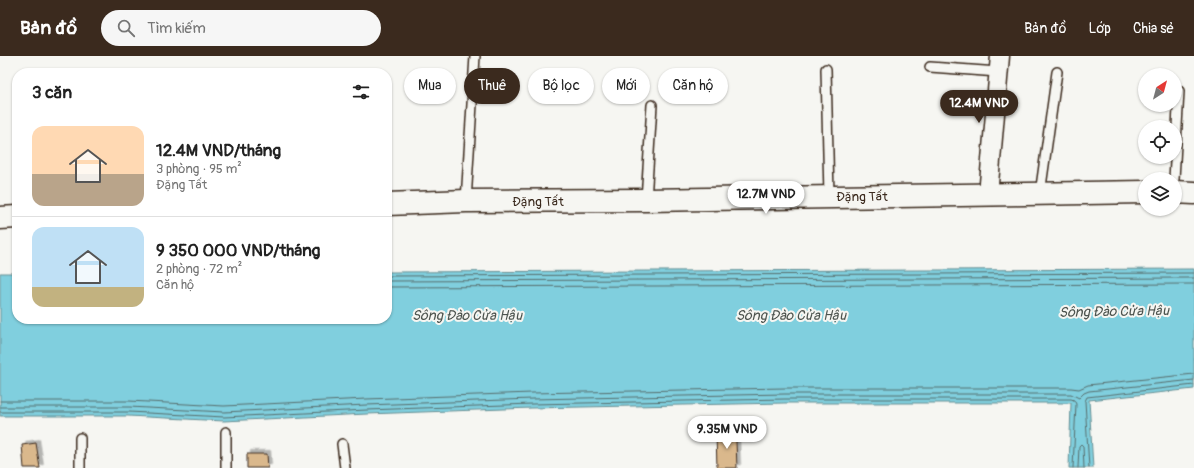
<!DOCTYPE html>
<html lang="vi">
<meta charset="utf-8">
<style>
:root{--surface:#fff;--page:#f6f6f6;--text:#222;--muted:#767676;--line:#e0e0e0;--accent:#3b2a1e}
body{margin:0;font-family:Pangolin,sans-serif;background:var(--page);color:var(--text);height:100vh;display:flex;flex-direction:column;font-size:15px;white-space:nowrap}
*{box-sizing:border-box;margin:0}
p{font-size:13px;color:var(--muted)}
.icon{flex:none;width:22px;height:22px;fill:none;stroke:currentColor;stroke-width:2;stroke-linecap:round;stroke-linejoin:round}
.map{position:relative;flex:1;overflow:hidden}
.drawer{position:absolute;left:12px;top:12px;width:380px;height:256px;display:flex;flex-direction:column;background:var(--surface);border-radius:16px;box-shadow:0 1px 3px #0004}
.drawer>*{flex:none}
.guide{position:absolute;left:404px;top:12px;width:380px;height:36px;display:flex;gap:8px}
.needle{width:26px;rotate:36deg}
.buttons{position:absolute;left:1138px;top:12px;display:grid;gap:8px}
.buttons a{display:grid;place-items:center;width:44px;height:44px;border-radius:50%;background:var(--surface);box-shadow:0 1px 3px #0004;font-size:20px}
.price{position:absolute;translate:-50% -34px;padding:0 9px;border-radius:14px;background:#fff;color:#222;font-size:13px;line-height:26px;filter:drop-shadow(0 1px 2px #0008)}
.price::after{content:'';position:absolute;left:50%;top:24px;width:12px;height:9px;margin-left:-6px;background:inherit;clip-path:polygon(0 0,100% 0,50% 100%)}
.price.current{background:var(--accent);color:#fff}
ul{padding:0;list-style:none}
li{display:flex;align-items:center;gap:12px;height:100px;padding:0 20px}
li+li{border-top:1px solid var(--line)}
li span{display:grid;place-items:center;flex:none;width:112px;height:80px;border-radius:12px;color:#555}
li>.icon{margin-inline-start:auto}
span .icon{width:48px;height:48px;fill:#fffc;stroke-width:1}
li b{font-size:17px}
h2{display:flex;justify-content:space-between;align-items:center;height:48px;padding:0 20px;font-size:17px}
.tag{padding:0 14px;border-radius:18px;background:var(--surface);box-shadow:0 1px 3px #0004;font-size:14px;line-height:36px}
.tag.current{background:var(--accent);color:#fff}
header{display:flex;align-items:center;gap:24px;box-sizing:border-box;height:56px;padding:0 20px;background:var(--accent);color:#fff}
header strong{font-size:19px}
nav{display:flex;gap:22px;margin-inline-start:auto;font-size:14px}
.search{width:280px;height:36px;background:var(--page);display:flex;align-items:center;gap:10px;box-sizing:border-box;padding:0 14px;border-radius:22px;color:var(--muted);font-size:15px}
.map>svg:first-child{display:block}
.water{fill:#80cfde;stroke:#648d91}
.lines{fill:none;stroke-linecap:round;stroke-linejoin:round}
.shore{stroke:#576c6b;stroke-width:1}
.building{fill:#dab88c;stroke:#3b2a1e;filter:url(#shadow)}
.service-casing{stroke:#3b2a1e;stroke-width:12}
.minor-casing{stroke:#3b2a1e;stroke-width:21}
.tertiary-casing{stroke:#3b2a1e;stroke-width:25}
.service{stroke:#f6f6f2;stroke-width:9}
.minor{stroke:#f6f6f2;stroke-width:18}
.tertiary{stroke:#f6f6f2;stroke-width:22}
.labels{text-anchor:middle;stroke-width:4;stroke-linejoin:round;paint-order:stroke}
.street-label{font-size:13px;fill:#3b2a1e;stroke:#f6f6f2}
.water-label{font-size:14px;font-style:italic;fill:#4c534e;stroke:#f6f6f2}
</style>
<header>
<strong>Bản đồ</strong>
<div class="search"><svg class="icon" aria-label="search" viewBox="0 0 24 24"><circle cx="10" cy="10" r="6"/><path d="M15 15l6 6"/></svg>Tìm kiếm</div>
<nav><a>Bản đồ</a><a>Lớp</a><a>Chia sẻ</a></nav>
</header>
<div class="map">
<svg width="1194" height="412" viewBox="0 0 1194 412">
<defs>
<filter id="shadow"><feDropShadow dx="3.5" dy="-3.5" stdDeviation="0" flood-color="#0004"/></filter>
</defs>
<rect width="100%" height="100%" fill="#f6f6f2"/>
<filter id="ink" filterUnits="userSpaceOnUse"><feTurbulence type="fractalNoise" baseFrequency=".025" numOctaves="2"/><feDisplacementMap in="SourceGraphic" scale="8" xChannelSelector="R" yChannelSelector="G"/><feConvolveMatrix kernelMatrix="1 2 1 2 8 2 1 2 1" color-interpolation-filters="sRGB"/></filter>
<g filter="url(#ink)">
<path class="water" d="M1194,213V333L1089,344L1093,412H1069L1071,347H785L532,352L367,358L224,365L128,360H0V217H17V263H387V216Z"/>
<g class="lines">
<g class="shore">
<path d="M387,220L1194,217"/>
<path d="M387,225L1194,222"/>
<path d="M387,231L1194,228"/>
<path d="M0,345H129L224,350L366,343L532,337L785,332H1071L1079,333L1088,329L1194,318"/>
<path d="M0,351H129L224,356L366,349L532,343L785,338H1071L1079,342L1084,337L1089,335L1194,324"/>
<path d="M0,356H129L224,361L367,354L532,348L785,343H1071L1074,344L1076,348L1073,412"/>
<path d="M1078,412L1079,390L1081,388L1083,390L1084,412"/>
<path d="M1089,412L1085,345L1087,341L1194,329"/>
</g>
</g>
<g class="building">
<path d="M738,376L736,385L737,412H717L716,378Z"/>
<path d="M36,387L40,412H24L22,389Z"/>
<path d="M247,398H267L268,412H247Z"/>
</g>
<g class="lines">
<g class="service-casing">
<g id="service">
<path d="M930,11L998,16"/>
<path d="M826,13L829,140"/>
<path d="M1174,123L1179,35"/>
<path d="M1040,138L1057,16"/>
<path d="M646,144L652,49"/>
<path d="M466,145L475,0"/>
<path d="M226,376V412"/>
<path d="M80,382V412"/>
<path d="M342,388L345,412"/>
</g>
</g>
<g class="minor-casing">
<path id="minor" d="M988,139L1000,0"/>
</g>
<g class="tertiary-casing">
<g id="tertiary">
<path d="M1175,136L1194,137"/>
<path d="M387,148L466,145L646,144L1145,136"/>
<path d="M0,162L17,161"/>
</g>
</g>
<use href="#service" class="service"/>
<use href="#minor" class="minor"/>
<use href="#tertiary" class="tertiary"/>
</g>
</g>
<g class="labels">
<g class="street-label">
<text x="862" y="145">Đặng Tất</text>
<text x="538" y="150">Đặng Tất</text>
</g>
<g class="water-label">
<text transform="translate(1114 255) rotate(-1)" y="5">Sông Đào Cửa Hậu</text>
<text x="467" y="264">Sông Đào Cửa Hậu</text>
<text x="791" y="264">Sông Đào Cửa Hậu</text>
</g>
</g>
</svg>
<div class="buttons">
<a><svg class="needle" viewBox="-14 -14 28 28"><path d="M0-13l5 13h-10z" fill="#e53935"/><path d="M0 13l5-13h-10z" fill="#767676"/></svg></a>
<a><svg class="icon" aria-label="locate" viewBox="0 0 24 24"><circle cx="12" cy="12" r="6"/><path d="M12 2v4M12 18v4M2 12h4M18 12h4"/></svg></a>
<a><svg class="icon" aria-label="layers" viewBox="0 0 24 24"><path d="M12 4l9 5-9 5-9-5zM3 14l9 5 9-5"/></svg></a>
</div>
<b class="price current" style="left:979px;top:68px">12.4M VND</b>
<b class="price" style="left:766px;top:159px">12.7M VND</b>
<b class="price" style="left:727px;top:394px">9.35M VND</b>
<div class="guide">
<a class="tag">Mua</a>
<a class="tag current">Thuê</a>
<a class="tag">Bộ lọc</a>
<a class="tag">Mới</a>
<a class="tag">Căn hộ</a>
</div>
<section class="drawer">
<h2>3 căn<svg class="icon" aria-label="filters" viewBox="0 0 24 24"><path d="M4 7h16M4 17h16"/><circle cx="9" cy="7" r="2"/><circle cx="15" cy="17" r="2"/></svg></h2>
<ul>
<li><span style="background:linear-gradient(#ffd9b3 60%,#b9a48a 0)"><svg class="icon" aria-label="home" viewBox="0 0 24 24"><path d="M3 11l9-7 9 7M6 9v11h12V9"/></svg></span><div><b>12.4M VND/tháng</b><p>3 phòng · 95 m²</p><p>Đặng Tất</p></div></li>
<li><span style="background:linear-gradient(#bfe0f5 75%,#c2b280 0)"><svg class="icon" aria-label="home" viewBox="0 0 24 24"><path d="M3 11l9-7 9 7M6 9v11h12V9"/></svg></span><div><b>9 350 000 VND/tháng</b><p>2 phòng · 72 m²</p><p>Căn hộ</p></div></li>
</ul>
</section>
</div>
